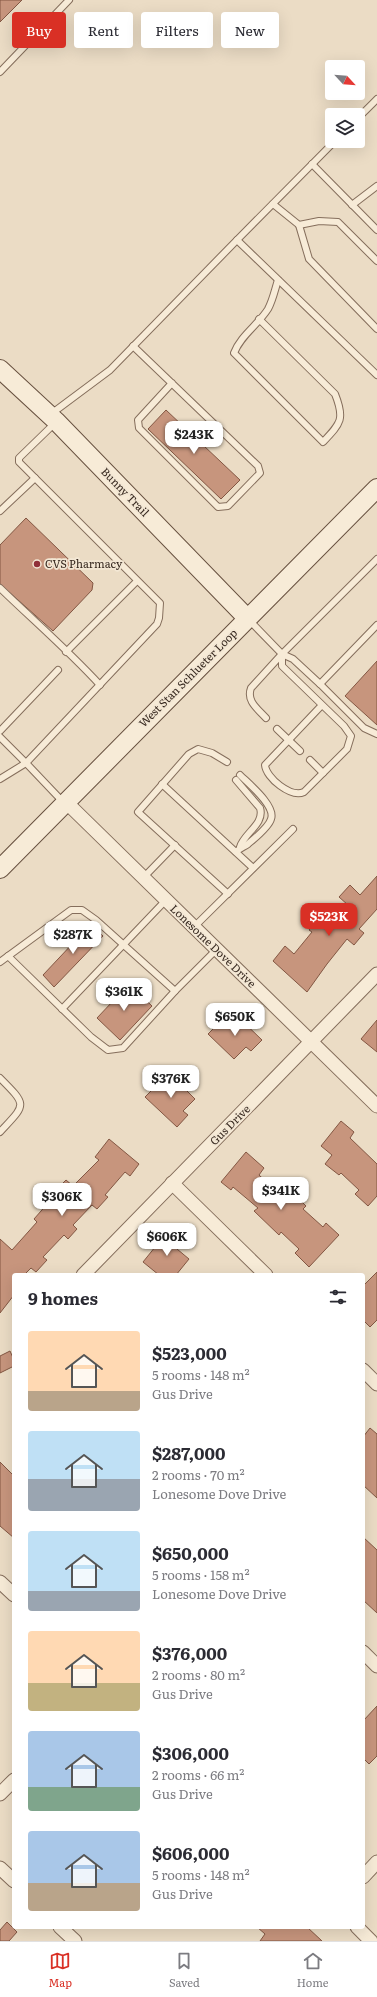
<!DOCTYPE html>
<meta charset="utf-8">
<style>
:root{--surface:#fff;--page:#f7f7f7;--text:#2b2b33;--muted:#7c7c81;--line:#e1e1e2;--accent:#d93025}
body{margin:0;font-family:Literata,serif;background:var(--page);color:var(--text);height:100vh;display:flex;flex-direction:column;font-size:15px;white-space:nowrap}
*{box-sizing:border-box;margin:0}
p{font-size:13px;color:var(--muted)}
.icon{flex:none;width:22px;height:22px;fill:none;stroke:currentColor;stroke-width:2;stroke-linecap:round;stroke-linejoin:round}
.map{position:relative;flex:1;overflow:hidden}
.details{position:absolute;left:12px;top:1273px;width:353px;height:656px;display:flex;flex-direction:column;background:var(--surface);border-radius:4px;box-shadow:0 4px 16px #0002}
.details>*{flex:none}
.banner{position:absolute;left:12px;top:12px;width:353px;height:36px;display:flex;gap:8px}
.needle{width:26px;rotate:116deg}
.controls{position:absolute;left:325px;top:60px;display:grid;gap:8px}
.controls a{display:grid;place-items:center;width:40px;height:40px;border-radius:4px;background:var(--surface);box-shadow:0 4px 16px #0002;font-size:20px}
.price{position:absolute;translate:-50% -34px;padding:0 9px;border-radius:8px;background:#fff;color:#222;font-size:13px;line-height:26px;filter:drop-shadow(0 1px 2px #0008)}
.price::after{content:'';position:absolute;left:50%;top:24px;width:12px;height:9px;margin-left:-6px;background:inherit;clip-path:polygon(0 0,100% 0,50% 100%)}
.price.on{background:var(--accent);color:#fff}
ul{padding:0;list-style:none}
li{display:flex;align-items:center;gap:12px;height:100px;padding:0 16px}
li span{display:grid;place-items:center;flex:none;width:112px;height:80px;border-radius:4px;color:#555}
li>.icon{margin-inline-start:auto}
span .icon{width:48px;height:48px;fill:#fffc;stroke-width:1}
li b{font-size:17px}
h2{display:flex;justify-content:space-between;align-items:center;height:48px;padding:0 16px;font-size:17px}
.pill{padding:0 14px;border-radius:4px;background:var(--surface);box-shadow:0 4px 16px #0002;font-size:14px;line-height:36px}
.pill.on{background:var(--accent);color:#fff}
.dock{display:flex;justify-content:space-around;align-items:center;height:56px;border-top:1px solid var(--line);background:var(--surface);font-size:11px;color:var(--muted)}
.dock a{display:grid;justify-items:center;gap:2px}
.dock .on{color:var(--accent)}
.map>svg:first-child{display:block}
.building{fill:#c7957d;stroke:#835743}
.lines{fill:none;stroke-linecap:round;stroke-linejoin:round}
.lane-casing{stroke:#856e5c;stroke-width:8}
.street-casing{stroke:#856e5c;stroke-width:15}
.secondary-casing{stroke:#67503f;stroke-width:20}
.lane{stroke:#f7ebd7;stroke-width:6}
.street{stroke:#f7ebd7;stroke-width:13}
.secondary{stroke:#f7ebd7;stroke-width:18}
.poi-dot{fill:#903038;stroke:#f3e7d4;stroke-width:1.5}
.labels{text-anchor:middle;stroke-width:3.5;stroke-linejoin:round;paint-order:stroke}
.street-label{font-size:11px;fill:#36281f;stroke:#f3e7d4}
.poi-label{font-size:11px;fill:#36281f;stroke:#f3e7d4;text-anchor:start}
</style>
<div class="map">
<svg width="377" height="1941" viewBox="0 0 377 1941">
<rect width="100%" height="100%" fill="#ebdcc5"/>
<g class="building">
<path d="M0,0H22L0,22Z"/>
<path d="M166,410L240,480L221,499L148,429Z"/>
<path d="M26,518L93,583L92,590L53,631L0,584V545Z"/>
<path d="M377,661V725L345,696Z"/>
<path d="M377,876V909L359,929L364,933L354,945L347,939L327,964L307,992L273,961L285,946L294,954L312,932L309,930L320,916L331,925L348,905L339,897L350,885L360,895Z"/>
<path d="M91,924L103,936L54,987L43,975Z"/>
<path d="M129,984L152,1006L120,1040L97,1018Z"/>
<path d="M235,1014L262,1040L251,1051L246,1047L234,1059L208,1034L217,1025L221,1029Z"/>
<path d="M377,1020V1052L361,1039Z"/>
<path d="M169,1073L195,1099L183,1111L188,1115L177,1127L145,1097Z"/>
<path d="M341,1121L354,1132L350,1138L377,1164V1196L368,1206L355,1194L359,1190L341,1173L339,1175L325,1164L332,1155L321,1146Z"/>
<path d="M109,1139L139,1164L130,1176L125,1172L105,1195L108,1197L97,1209L92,1205L73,1225L77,1229L68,1239L64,1235L43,1257L47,1260L36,1272L31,1268L24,1275H14V1295L0,1313V1239L12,1250L37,1222L34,1219L56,1194L54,1192L66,1180L73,1186L99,1160L95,1157Z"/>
<path d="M246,1152L264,1168L259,1175L287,1201L294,1194L306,1206L303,1209L323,1227L326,1223L339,1235L309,1267L295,1253L299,1249L281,1232L279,1235L254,1211L258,1208L233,1187L231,1190L221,1182Z"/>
<path d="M168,1231L182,1243L177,1249L189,1259L176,1275H159L143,1262Z"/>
<path d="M377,1272V1320L370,1327L363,1320V1286Z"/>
<path d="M10,1351L14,1360V1366L0,1373V1356Z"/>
<path d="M370,1428L377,1434V1498L363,1485V1437Z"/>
<path d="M0,1462L14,1476V1538L0,1526Z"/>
<path d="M363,1537L377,1550V1613L363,1600Z"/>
<path d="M377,1706V1756L369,1764L363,1758V1721Z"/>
<path d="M7,1922L17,1932L9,1941H0V1930Z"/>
<path d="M257,1927H307L322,1941H260L265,1934Z"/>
</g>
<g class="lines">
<g class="lane-casing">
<g id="lane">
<path d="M0,72L69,0"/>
<path d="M358,118L377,99"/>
<path d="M312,164L377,230"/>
<path d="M273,204L299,225L309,259L377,329"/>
<path d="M352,205L377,186"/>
<path d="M299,225L319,221L338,222L377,261"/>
<path d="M237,240L335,141"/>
<path d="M259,319L335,394C345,419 341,423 323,442L234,353C241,335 258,325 268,309C273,300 275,289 278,280"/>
<path d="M133,346L258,466L260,473L228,506L218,507L139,428L138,420L172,383"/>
<path d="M51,414L110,370L237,240L377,375"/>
<path d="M55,423L19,458V462L160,603L159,618L157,624L26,763L64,803"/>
<path d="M0,511L35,478"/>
<path d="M0,588C33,620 69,651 100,685"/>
<path d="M248,619L282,654L377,559"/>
<path d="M66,652L137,581"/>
<path d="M282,654V666L344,726L351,736L347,749L304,792C291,798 266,778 265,765L322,705"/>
<path d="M282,654L293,659L320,684L377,625"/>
<path d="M320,684L364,728L377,734"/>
<path d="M266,718C258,709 246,701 251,688L282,654"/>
<path d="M277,729L300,751"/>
<path d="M0,731L58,670"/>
<path d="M0,737L26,763L0,779"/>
<path d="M310,760L323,773"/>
<path d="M227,762L212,753L198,749L189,754L138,812L228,894"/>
<path d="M236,780L260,808C265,824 244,833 240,847"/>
<path d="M162,784L253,868"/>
<path d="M236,852C240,848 244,847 248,844C255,838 269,827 271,819C276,806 249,784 240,775"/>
<path d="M143,878L175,845"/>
<path d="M194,927L293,829"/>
<path d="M8,956L91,1037L108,1050L123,1048L175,991"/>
<path d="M0,962L71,910H82L96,920L175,991L217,949"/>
<path d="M62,1009L166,900"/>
<path d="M0,1078C28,1106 26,1104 0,1132"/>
</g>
</g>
<g class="street-casing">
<g id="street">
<path d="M66,802L377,1106"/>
<path d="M172,1183L266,1275"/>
<path d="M83,1275L377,974"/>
<path d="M363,1370L377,1384"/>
<path d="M0,1582L14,1595"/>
<path d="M363,1652L377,1666"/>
<path d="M0,1794L14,1780"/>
<path d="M0,1868L14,1881"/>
<path d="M363,1877L377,1862"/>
<path d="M60,1927L75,1941"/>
<path d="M357,1927L371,1941"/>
</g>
</g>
<g class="secondary-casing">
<g id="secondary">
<path d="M0,369L56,421L247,618"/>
<path d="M0,869L377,488"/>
</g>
</g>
<use href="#lane" class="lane"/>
<use href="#street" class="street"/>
<use href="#secondary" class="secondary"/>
</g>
<circle class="poi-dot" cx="37" cy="564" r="4"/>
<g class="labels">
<g class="street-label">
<text transform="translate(125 492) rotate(46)" y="4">Bunny Trail</text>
<text transform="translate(188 678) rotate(-45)" y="4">West Stan Schlueter Loop</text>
<text transform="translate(213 946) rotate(44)" y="4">Lonesome Dove Drive</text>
<text transform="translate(230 1125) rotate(-45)" y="4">Gus Drive</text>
</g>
<g class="poi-label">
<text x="45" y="568">CVS Pharmacy</text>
</g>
</g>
</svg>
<div class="controls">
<a><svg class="needle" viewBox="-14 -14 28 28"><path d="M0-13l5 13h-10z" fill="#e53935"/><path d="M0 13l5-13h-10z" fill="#7c7c81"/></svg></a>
<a><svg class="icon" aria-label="layers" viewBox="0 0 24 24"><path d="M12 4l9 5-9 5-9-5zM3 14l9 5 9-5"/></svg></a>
</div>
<b class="price" style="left:194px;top:455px">$243K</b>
<b class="price on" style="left:329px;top:937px">$523K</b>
<b class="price" style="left:73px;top:955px">$287K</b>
<b class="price" style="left:124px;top:1012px">$361K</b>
<b class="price" style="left:235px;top:1037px">$650K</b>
<b class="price" style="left:171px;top:1099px">$376K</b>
<b class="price" style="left:281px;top:1211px">$341K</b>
<b class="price" style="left:62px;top:1217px">$306K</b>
<b class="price" style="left:167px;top:1257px">$606K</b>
<div class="banner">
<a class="pill on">Buy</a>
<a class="pill">Rent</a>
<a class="pill">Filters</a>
<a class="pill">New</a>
</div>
<section class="details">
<h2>9 homes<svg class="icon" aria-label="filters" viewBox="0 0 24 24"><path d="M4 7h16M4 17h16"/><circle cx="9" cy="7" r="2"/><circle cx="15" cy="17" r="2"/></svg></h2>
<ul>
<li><span style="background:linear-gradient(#ffd9b3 75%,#b9a48a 0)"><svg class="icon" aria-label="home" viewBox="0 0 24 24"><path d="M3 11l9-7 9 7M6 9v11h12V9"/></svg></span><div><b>$523,000</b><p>5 rooms · 148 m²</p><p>Gus Drive</p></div></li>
<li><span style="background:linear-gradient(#bfe0f5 60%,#9aa5b1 0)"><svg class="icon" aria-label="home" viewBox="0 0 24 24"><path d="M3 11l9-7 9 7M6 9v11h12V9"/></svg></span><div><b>$287,000</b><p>2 rooms · 70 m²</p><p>Lonesome Dove Drive</p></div></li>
<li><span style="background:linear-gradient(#bfe0f5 75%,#9aa5b1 0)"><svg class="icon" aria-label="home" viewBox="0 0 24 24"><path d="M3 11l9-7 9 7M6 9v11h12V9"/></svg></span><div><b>$650,000</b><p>5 rooms · 158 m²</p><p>Lonesome Dove Drive</p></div></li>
<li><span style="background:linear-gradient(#ffd9b3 65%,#c2b280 0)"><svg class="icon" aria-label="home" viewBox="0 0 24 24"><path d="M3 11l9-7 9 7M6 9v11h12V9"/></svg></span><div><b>$376,000</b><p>2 rooms · 80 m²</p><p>Gus Drive</p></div></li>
<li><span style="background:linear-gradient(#a9c7e8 70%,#7fa58c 0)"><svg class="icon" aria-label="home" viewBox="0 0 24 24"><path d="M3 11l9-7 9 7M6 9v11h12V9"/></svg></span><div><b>$306,000</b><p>2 rooms · 66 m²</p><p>Gus Drive</p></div></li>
<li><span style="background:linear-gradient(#a9c7e8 65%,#b9a48a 0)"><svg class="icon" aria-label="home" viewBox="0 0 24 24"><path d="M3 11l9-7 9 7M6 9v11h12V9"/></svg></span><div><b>$606,000</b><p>5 rooms · 148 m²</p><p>Gus Drive</p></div></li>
</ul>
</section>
</div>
<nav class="dock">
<a class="on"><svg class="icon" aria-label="map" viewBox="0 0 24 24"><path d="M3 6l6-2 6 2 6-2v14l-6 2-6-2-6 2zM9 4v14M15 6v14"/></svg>Map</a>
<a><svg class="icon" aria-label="saved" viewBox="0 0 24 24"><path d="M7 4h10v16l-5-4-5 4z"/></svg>Saved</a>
<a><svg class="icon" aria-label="home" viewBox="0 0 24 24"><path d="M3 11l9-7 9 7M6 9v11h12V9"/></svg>Home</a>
</nav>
